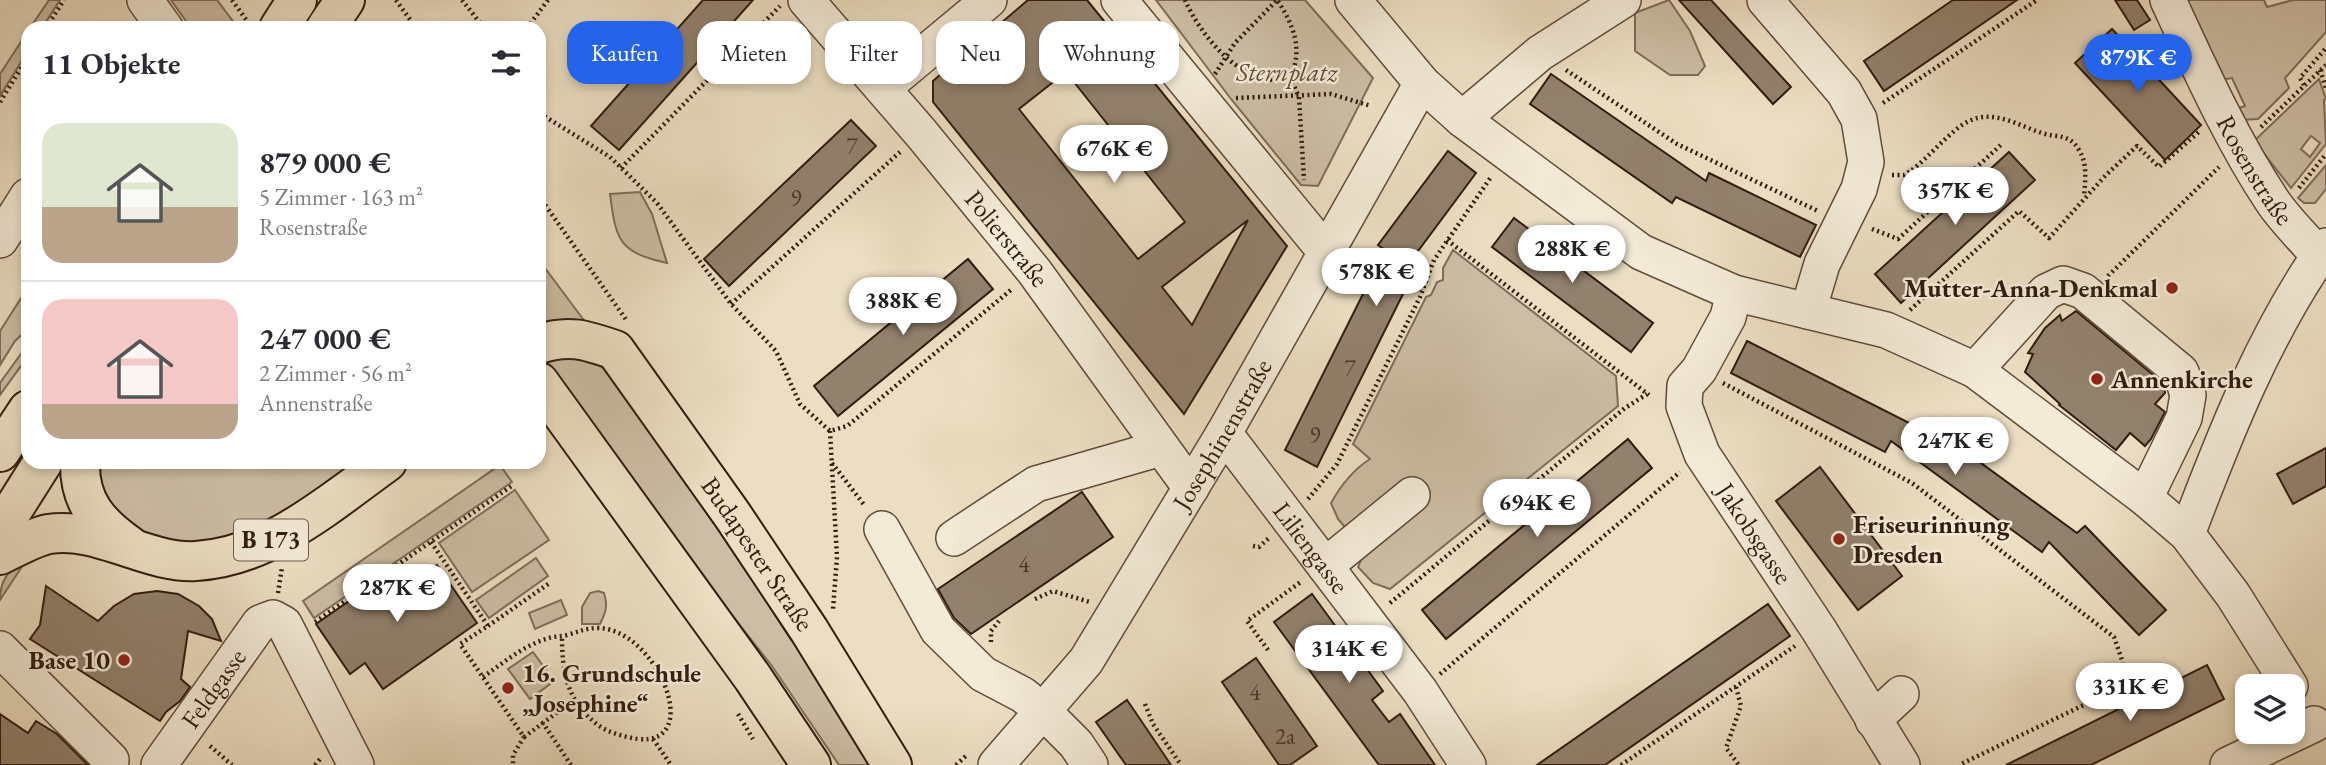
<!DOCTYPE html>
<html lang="de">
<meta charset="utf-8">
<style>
:root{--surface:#fff;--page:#f7f7f7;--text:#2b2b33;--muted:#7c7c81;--line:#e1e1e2;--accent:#2563eb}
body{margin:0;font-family:"EB Garamond",serif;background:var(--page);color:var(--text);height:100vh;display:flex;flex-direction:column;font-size:26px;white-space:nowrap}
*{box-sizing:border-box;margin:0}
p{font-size:23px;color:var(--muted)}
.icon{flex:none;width:38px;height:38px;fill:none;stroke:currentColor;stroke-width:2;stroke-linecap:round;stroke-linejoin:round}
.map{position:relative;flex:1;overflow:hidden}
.sheet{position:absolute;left:21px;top:21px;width:525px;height:448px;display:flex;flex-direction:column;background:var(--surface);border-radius:21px;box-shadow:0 4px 10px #0003}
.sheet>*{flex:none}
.banner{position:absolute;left:567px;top:21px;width:665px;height:63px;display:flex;gap:14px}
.controls{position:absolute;left:2235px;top:674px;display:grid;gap:14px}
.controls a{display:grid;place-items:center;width:70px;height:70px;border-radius:14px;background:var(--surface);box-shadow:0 4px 10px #0003;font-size:35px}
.price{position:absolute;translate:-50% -60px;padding:0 16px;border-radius:24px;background:#fff;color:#222;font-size:23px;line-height:46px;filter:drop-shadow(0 2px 4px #0008)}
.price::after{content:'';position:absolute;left:50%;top:42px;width:21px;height:16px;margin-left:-10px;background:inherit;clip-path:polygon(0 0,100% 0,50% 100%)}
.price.selected{background:var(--accent);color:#fff}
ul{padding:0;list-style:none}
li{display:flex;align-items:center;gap:21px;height:175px;padding:0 21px}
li+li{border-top:2px solid var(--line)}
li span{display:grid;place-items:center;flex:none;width:196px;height:140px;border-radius:21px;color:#555}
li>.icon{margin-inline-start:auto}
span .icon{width:84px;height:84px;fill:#fffc;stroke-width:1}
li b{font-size:30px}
h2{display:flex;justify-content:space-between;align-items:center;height:84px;padding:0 21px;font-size:30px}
.pill{padding:0 24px;border-radius:21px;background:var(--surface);box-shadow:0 4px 10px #0003;font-size:24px;line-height:63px}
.pill.selected{background:var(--accent);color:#fff}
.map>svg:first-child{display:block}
.green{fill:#ccbda4;stroke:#7e6c5a;stroke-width:2;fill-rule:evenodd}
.building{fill:#92816d;stroke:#311c10;stroke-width:2;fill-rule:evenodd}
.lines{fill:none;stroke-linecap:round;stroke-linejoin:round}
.minor-casing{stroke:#604c3c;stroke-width:38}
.major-casing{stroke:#311c10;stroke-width:42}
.path{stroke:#311c10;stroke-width:4.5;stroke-dasharray:2 3.5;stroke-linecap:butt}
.minor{stroke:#f3ead7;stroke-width:35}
.major{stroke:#ecdec2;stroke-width:38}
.poi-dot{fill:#8f2418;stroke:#f3ead7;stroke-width:2.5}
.labels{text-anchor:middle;stroke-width:5;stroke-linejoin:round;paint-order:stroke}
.number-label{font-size:23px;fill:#493527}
.shield{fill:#f3ead7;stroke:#6b5a4c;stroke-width:2}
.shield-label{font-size:24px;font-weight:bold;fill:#311c10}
.park-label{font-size:26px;font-style:italic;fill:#604c3c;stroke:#f3ead7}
.street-label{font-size:26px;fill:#311c10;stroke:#f3ead7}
.poi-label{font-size:26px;font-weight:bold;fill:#311c10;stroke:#f3ead7;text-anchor:start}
</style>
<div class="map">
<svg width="2326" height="765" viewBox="0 0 2326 765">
<rect width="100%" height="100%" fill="#ecdec2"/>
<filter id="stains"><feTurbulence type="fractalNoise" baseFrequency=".00286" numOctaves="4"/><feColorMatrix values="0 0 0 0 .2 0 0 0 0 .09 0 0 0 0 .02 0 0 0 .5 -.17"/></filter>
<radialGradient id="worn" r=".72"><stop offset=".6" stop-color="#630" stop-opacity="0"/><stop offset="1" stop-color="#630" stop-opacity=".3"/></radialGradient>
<g class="green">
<path d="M49,0H60L42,28H30Z"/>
<path d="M171,0H217L238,28H191Z"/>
<path d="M1156,0H1305L1373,78L1318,186L1301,185L1231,99Z"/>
<path d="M1669,0L1690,31L1705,66L1698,75H1670L1635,51V13Z"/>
<path d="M2183,0H2264L2267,7L2293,0H2326V32L2285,78L2289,88L2258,119L2240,120L2236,109L2245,106L2232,78L2221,80Z"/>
<path d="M28,31V51L0,96V74Z"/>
<path d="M2319,79L2326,99L2324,100L2326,144L2291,188L2254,141ZM2311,136L2320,143L2310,157L2301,149Z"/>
<path d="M2326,165V189L2315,203H2304L2298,198Z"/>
<path d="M640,192L652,214L667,263C618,252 616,240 610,194Z"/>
<path d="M1453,250L1616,376L1618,406L1390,589L1373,583L1358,567L1365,551L1338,519L1331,503C1341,485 1353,470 1370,459L1353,444L1426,297L1431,295L1437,282L1443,280V268Z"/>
<path d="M539,260L589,327L539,330Z"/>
<path d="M25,292L28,294V329L15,341L0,365V331Z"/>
<path d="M28,344V356L0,395V383Z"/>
<path d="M539,356L590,357L603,368L719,527L791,640L831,682L878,765H839L772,666L697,571Z"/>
<path d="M103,462H360L251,533L189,544L160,540L135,530L105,501L96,473Z"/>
<path d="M500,465L512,482L314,618L303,601Z"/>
<path d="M515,490L549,540L472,592L439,543Z"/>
<path d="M29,556L0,600C0,577 11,569 29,556Z"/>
<path d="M536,558L548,576L489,618L476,600Z"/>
<path d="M598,591L604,593C608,606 606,612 600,624H582V607L590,593Z"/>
<path d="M561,600L567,615L535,629L529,613Z"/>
<path d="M533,652L554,681L530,699L508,669Z"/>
</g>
<g class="building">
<path d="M703,0H753L619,150L591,126Z"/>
<path d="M1028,0H1087L1287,246L1184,414L933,102V81ZM1066,72L1185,222L1138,259L1019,109ZM1248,220L1192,325L1162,287Z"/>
<path d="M1679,0H1711L1791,87L1773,104Z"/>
<path d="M1953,0H2017L1884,91L1864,61Z"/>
<path d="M2115,0H2137L2150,20L2134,30Z"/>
<path d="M2112,29L2201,125L2165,160L2075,63Z"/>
<path d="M1551,74L1706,181L1709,173L1816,225L1800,257L1676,197L1672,203L1530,104Z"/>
<path d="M851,120L876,146L729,286L704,259Z"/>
<path d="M1448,151L1476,173L1395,282L1406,288L1317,467L1285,450L1385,250L1378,245Z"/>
<path d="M2009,152L2035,180L1901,303L1875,274Z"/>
<path d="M1514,218L1653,323L1631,352L1492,247Z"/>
<path d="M968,259L993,289L838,416L814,386Z"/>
<path d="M2076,311L2164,384L2165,393L2155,404L2165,412L2151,439L2145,446L2130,433L2116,450L2059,405L2060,404L2025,372L2033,354L2028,353L2045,328L2060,315L2062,321Z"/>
<path d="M1747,341L1917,427L1922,420L2077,533L2085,526L2166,610L2139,635L2049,542L2042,552L1891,441L1885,452L1731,373Z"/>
<path d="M1628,439L1652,468L1446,639L1422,610Z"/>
<path d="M2326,448V486L2293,504L2277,474Z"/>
<path d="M1820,467L1902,576L1858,610L1776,501Z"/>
<path d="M1082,492L1113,537L971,634L954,618L938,589Z"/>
<path d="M401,565L413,582L437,565L477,623L383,689L365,663L350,674L316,624Z"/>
<path d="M46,586L98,621L114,606L134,594L157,591L178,594L199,606L212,619L221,641L188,631L181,679L190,687L180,701L166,712L160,721L30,639L40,625Z"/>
<path d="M1312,594L1383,691L1372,700L1389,722L1400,714L1435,765H1379L1274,622Z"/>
<path d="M1768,604L1790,636L1605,765H1537Z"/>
<path d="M1256,658L1317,746L1290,765H1279L1222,682Z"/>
<path d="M2207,665L2224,699L2091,765H2006Z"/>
<path d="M1127,700L1142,722L1171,765H1126L1096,722Z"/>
<path d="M0,714L28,733L36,721L57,734L88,765H0Z"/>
</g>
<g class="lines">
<g class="minor-casing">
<g id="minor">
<path d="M145,0L165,28"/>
<path id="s1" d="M806,0L921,133L1034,271L1191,488"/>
<path d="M1119,0L1326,252"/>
<path d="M1353,0L1422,83L1462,119L1641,252L1734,293L1886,330L1975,370L2145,498L2187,534L2233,595L2290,686"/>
<path d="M1765,0L1844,92L1859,119L1866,162L1859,189L1822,264L1808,311"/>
<path id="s2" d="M2168,0C2200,69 2231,139 2273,202C2286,221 2304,238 2319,256"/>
<path d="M883,88L989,0"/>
<path d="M1462,119L1540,53L1623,0"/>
<path d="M0,240L28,196"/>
<path id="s3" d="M1734,293L1728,317L1699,370L1685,386L1684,406L1702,454L1819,630L1902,765"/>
<path d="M1975,370L2046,292L2063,284L2083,291L2181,372L2188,395L2184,418L2145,498"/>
<path id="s4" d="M1224,433L1420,691L1468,765"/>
<path d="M882,529L938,630L983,674L1023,695L1044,712L1076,744L1090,765"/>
<path d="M2187,534C2225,434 2264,334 2326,246"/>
<path d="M954,538L1036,484L1161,448"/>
<path d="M1325,566L1412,495"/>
<path d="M0,649L111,760"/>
<path d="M1873,720L1901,694"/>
<path id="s5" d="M159,765L260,623L273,618L284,624L356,765"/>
<path id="s6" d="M996,765L1086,661L1224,433L1422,83"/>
<path d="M2228,765L2314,724"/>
</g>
</g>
<g class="major-casing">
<g id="major">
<path d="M279,28L297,0"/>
<path d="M326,28L345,0"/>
<path id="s7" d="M539,344C569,334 586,340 615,350L733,516L809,630L892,765"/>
<path d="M539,382L753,678L811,765"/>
<path d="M0,452L28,410"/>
<path d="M80,462C79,503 99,524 130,546"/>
<path d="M0,530L43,462"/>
<path d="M0,555C15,548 33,537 49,534C97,526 148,564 196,561C269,557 330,503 387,462"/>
</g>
</g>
<g class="path">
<path d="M232,0L250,25"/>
<path d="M396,0L416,28"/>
<path d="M462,0L484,28"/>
<path d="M1185,0C1200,35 1246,93 1290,77C1304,51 1293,23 1277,0"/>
<path d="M46,28L64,0"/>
<path d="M527,28L548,0"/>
<path d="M1566,70L1677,144L1818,211"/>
<path d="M2320,70L2326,88"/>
<path d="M1215,74L1235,43L1277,0"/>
<path d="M1290,77L1299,97L1304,180"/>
<path d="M2304,85L2300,78L2326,48"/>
<path d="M1236,98L1331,94L1371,106"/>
<path d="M0,102L28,57"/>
<path d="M1883,103L2037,0"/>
<path d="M539,107L544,116L610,157L657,203L731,304L776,351L800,404L830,431L847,426L857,418L1012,289"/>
<path d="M2261,127L2326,65"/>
<path d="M621,168L780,6"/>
<path d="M1912,170C1929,157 1952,129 1969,121C1994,109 2019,126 2042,133C2057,138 2069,133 2079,150C2088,164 2085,182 2084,197"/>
<path d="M1892,175H1904L1912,170L1939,202"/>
<path d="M2299,188L2326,154"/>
<path d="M539,196L627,321"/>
<path d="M1872,229L1898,239L2003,143"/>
<path d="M1447,240L1649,395"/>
<path d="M2108,276L2219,167"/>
<path d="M731,304L900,152"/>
<path d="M1910,310L2019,211L2049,238L2106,175L2137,146L2159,167L2200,131"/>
<path d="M1723,383L1912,483L2114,637L2122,660L2124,679L2115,690L1959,765"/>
<path d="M830,431L837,557L833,609"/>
<path d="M832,463L865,506"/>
<path d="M1308,499L1337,464L1420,297L1434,260L1491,177"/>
<path d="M431,542L488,626L460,644L524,737L513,755V765"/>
<path d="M1253,546L1259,547L1270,537"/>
<path d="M278,593L282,567"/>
<path d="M1035,599L1053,591L1090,602"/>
<path d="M1390,603L1625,408L1647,394"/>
<path d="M315,622L513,485"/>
<path d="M488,626L551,582"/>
<path d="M991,642V631L999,621"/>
<path d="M1268,650L1247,621L1302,581"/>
<path d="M1440,674L1680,472"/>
<path d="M483,677C503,663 523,646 546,639C553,636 560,637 567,635C578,632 586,628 598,628C657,629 705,746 638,739C625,737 609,733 598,725C567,701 562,673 562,636"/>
<path d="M1736,687L1741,706L1726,748L1739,765"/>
<path d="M1145,704L1153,724L1181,765"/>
<path d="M738,714L753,739"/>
<path d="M524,737L543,723"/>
<path d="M653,739L671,765"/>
<path d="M210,746L232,765"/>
<path d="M315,765L322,757"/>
<path d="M571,765L543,723L574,700"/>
<path d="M956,765L968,754"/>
<path d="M1621,765L1795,646"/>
</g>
<use href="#minor" class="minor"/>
<use href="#major" class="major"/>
</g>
<g class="poi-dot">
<circle cx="2172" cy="288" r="7"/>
<circle cx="2097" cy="379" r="7"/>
<circle cx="1839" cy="539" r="7"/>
<circle cx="124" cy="660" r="7"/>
<circle cx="508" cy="688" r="7"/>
</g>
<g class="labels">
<g class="number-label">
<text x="852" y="154">7</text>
<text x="796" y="206">9</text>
<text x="1350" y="376">7</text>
<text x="1315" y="443">9</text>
<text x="1024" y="572">4</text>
<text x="1255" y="700">4</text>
<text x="1285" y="744">2a</text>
</g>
<rect class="shield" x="234" y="519.5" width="74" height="41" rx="5"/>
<g class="shield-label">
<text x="271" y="548">B 173</text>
</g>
<g class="park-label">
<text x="1287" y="81">Sternplatz</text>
</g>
<g class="street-label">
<text dy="9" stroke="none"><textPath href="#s2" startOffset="191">Rosenstraße</textPath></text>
<text dy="9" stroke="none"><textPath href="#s1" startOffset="312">Polierstraße</textPath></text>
<text dy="9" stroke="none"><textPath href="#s6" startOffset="402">Josephinenstraße</textPath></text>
<text dy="9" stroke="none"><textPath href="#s3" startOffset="273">Jakobsgasse</textPath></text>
<text dy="9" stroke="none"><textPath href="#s4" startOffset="144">Liliengasse</textPath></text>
<text dy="9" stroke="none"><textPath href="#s7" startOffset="327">Budapester Straße</textPath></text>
<text dy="9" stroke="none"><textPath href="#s5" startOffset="94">Feldgasse</textPath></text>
</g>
<g class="poi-label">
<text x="2158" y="297" text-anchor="end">Mutter-Anna-Denkmal</text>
<text x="2111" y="388">Annenkirche</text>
<text x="1853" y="533">Friseurinnung<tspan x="1853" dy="30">Dresden</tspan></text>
<text x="110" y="669" text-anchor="end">Base 10</text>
<text x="522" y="682">16. Grundschule<tspan x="522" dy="30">„Josephine“</tspan></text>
</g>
</g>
<rect width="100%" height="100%" filter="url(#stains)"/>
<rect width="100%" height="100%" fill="url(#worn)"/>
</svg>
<div class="controls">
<a><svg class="icon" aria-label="layers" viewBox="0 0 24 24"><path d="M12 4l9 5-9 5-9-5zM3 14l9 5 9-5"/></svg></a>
</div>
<b class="price selected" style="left:2138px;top:94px">879K €</b>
<b class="price" style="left:1114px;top:185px">676K €</b>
<b class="price" style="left:1955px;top:227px">357K €</b>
<b class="price" style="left:1572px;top:285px">288K €</b>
<b class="price" style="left:1376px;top:308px">578K €</b>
<b class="price" style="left:903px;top:337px">388K €</b>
<b class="price" style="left:1955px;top:477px">247K €</b>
<b class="price" style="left:1537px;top:539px">694K €</b>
<b class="price" style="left:397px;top:624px">287K €</b>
<b class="price" style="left:1349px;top:685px">314K €</b>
<b class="price" style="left:2130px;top:723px">331K €</b>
<div class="banner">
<a class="pill selected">Kaufen</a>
<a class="pill">Mieten</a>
<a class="pill">Filter</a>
<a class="pill">Neu</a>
<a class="pill">Wohnung</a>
</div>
<section class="sheet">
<h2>11 Objekte<svg class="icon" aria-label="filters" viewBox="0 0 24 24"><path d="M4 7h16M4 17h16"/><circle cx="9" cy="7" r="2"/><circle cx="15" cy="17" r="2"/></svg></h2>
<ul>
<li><span style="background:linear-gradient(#dfe7d0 60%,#b9a48a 0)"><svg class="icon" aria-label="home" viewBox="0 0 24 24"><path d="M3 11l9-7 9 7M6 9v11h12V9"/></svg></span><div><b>879 000 €</b><p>5 Zimmer · 163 m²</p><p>Rosenstraße</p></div></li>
<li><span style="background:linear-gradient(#f6c9c9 75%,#b9a48a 0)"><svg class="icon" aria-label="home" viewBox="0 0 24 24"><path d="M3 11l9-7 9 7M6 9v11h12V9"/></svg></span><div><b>247 000 €</b><p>2 Zimmer · 56 m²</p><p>Annenstraße</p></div></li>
</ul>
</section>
</div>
